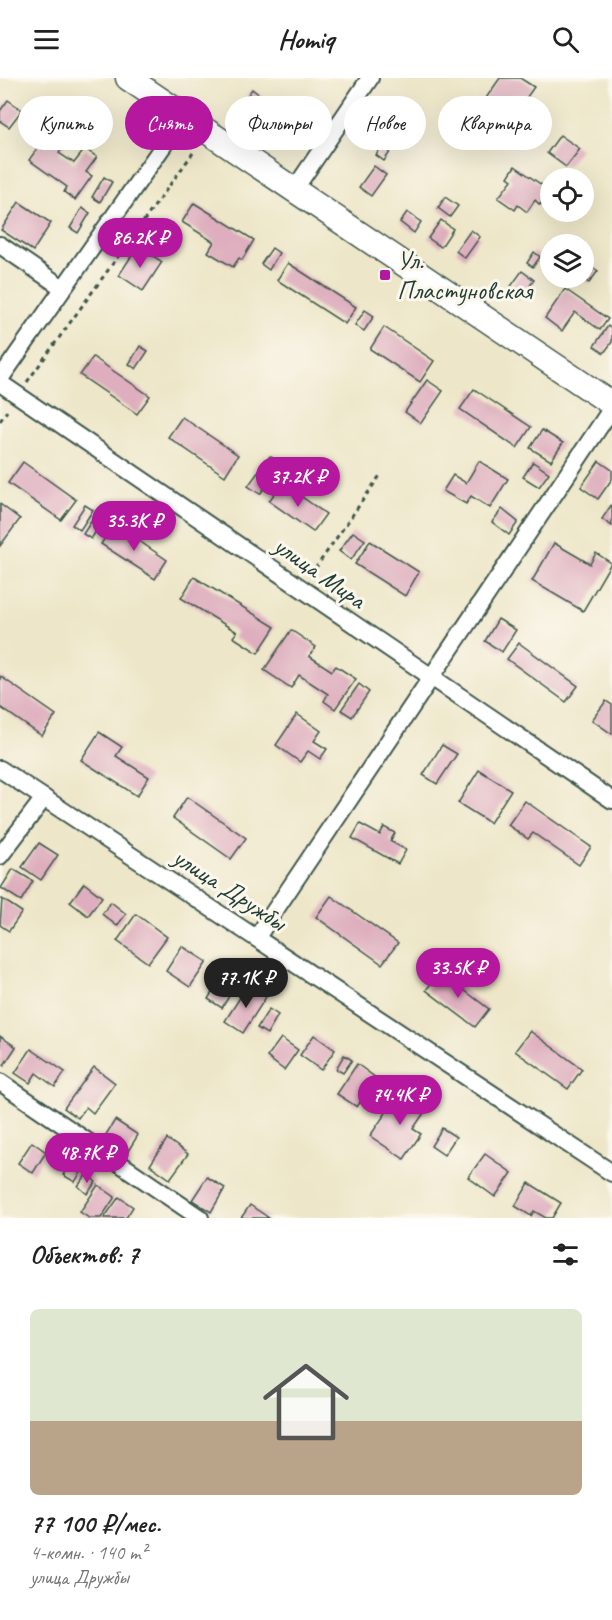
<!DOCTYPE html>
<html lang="ru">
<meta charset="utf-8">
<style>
:root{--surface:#fff;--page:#f6f6f6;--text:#222;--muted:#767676;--accent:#b5179e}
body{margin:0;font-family:Caveat,sans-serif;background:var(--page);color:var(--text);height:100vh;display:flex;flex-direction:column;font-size:22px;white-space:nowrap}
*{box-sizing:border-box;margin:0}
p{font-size:20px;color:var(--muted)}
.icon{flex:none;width:33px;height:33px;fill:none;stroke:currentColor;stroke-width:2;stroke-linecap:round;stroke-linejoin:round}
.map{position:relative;height:1140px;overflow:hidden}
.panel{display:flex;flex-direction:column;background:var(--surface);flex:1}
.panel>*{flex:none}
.banner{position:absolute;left:18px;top:18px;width:576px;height:54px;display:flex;gap:12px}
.buttons{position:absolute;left:540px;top:90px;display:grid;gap:12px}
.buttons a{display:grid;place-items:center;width:54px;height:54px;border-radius:50%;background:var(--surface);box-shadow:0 6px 24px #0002;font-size:30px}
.price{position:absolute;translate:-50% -51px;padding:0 14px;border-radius:21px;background:var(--accent);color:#fff;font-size:20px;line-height:39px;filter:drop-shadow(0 2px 3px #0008)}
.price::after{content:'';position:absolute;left:50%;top:36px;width:18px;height:14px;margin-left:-9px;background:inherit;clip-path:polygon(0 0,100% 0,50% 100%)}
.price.active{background:#222;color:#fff}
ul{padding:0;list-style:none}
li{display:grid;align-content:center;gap:12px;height:318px;padding:0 30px}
li span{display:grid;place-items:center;height:186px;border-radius:9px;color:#555}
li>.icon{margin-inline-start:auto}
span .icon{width:108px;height:108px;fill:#fffc;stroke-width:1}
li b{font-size:26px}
h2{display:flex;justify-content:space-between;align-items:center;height:72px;padding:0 30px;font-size:26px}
.pill{padding:0 21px;border-radius:27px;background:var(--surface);box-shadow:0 6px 24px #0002;font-size:21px;line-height:54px}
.pill.active{background:var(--accent);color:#fff}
header{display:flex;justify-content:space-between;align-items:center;height:78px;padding:0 30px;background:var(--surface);font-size:27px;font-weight:700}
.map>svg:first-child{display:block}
.building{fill:#deaebe}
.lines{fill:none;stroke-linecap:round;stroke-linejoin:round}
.street-casing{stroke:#3e564a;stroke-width:20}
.secondary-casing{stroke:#3e564a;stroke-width:27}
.path{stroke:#3e564a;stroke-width:3;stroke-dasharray:4.5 4.5;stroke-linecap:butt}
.street{stroke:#fff;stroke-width:16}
.secondary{stroke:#fff;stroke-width:24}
.poi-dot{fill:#b5179e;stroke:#fbf7ec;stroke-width:2}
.labels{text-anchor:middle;stroke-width:6;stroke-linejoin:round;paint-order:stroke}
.poi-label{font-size:26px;fill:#1f3d34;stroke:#fbf7ec;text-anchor:start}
.street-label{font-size:26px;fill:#1f3d34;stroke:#fbf7ec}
</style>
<header><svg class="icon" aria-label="menu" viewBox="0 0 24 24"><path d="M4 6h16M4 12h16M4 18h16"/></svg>Homiq<svg class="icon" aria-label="search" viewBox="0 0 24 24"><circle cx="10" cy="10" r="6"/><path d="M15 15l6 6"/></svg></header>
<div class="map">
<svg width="612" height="1140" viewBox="0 0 612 1140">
<rect width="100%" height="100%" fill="#fbf7ec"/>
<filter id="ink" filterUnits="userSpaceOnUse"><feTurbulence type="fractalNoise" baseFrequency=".0167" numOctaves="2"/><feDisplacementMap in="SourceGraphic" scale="12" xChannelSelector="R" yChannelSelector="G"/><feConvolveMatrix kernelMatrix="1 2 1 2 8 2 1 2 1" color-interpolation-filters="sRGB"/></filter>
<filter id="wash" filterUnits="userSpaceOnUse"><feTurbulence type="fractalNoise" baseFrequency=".008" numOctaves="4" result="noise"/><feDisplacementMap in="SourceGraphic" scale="24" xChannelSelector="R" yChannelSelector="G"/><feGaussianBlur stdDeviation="1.35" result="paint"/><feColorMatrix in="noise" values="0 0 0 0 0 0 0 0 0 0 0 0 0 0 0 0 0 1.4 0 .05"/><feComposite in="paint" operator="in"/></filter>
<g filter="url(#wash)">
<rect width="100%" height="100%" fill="#ede6c8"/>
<g id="blocks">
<g class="building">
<path d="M500,0H520L534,9L506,49L479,30Z"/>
<path d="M252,11L265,21L253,39L239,29Z"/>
<path d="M8,22L22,32L9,49L0,43V33Z"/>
<path d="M55,45L72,57L59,75L74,85L85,71L97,79L86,94L92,98L75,122L64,114L67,109L29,82Z"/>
<path d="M560,57L580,71L566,89L547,75Z"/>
<path d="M387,61L395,67L384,83L376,77Z"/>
<path d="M374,88L386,97L371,118L359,109Z"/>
<path d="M515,88L550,113L540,127L535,122L527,134L518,127L515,132L498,120L512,102L508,99Z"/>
<path d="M104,99L112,104L100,124L92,119Z"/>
<path d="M445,119L458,128L450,139L438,130Z"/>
<path d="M19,124L51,145L33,173L1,152Z"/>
<path d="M194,125L254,162L242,182L239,180L233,189L208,174L214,164L182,144Z"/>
<path d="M82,130L90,135L78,155L70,150Z"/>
<path d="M407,134L421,144L414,155L400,144Z"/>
<path d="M441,142L453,151L441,169L428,160Z"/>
<path d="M471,152L480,159L465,180L456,173Z"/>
<path d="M138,168L162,184L143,213L119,197Z"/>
<path d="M272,170L279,175L269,192L261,186Z"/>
<path d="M534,174L540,179L533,189L527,185Z"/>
<path d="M288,185L356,229L345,246L277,202Z"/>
<path d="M586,185L598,193L589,205L581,200H584Z"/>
<path d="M522,193L534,202L521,221L509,211Z"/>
<path d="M565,211L608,241L600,252L575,234L562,253L545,240Z"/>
<path d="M365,232L374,238L364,253L355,247Z"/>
<path d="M608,248L612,251V264L604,275L594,268Z"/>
<path d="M384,249L434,283L420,304L370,271Z"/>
<path d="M140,268L148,273L136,291L129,286Z"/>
<path d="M93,279L150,318L137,336L80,297Z"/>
<path d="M427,302L443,313L421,345L405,334Z"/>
<path d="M474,311L531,349L517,370L460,331Z"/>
<path d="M182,339L238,377L225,398L168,359Z"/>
<path d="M542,352L563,365L551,383L530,370Z"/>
<path d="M270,378L287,390L274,409L269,404L260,416L248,408Z"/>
<path d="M479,383L508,401L490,430L471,418L466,426L443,413L453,397L466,405Z"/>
<path d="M599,383L612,392V401L598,421L581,409Z"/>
<path d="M23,384L76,422L61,442L8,405Z"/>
<path d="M533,384L549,395L539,409L523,399Z"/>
<path d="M282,405L326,436L313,454L269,423Z"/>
<path d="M0,426L20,441L0,468Z"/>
<path d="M612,426V448L602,441Z"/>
<path d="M85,427L93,432L80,452L72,447Z"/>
<path d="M502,431L518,444L509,457L492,444Z"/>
<path d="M96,436L104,441L91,461L83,456Z"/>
<path d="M114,446L167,482L155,501L101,466Z"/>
<path d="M353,454L365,462L351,482L339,473Z"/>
<path d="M370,463L419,494L405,518L355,486Z"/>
<path d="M554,465L590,486L596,475L611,485L583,533L532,503Z"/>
<path d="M194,499L275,549L258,575L233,559L237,554L181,520Z"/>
<path d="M498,541L516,552L502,574L485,563Z"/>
<path d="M291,552L316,569L309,578L332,593L336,588L356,601L335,631L324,623L328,616L299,597L291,610L264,592Z"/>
<path d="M519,565L578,608L566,624L507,581Z"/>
<path d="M0,598L56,637L42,658L0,629Z"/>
<path d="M359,606L369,614L352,639L341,632Z"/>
<path d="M606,623L612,627V656L592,642Z"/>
<path d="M297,636L321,653L314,663L327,671L320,681L308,673L300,684L276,667Z"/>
<path d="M99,654L122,669L116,678L149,699L137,718L81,682Z"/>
<path d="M442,667L457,676L437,706L423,697Z"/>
<path d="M479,692L511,712L490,745L458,725Z"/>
<path d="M187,719L246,760L231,781L173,740Z"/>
<path d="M525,723L591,769L579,787L533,755L528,761L508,747Z"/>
<path d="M360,746L380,757L384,749L395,755L390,763L406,772L398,786L352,760Z"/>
<path d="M39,765L58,777L41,802L22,789Z"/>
<path d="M13,791L33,803L21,823L1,810Z"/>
<path d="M84,805L102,819L88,838L70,824Z"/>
<path d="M331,818L398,865L382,886L316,839Z"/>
<path d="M2,821L22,834L9,853L0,847Z"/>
<path d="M111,824L126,836L117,848L102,836Z"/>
<path d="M136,836L167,859L148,885L117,863Z"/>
<path d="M182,868L207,884L190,909L166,893Z"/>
<path d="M440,894L489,931L475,949L426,912Z"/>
<path d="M221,899L235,908L222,930L208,921Z"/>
<path d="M248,907L266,919L243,955L225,943Z"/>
<path d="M269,931L278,937L267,956L257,950Z"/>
<path d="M530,953L582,991L568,1011L515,973Z"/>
<path d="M314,957L335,972L321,992L300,977Z"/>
<path d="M0,958L16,969L4,987L0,985Z"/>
<path d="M281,960L298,972L284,992L267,979Z"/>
<path d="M31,971L65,994L55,1009L36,995L30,1005L15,995Z"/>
<path d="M344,977L352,982L343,995L336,991Z"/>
<path d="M357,986L376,1000L357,1029L337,1016Z"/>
<path d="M94,989L115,1005L93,1035L86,1029L78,1040L64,1030Z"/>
<path d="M400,1014L426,1032L413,1051L421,1056L404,1081L370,1058Z"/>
<path d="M115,1042L138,1057L125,1078L102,1063Z"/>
<path d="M442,1050L456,1059L444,1077L431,1068Z"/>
<path d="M167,1061L188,1076L170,1101L150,1087Z"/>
<path d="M32,1064L46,1074L33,1095L18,1085Z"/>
<path d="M485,1076L512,1095L495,1119L468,1099Z"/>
<path d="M72,1084L83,1091L75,1104L63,1097Z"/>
<path d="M87,1096L96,1104L87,1116L78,1108Z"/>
<path d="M207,1099L225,1110L211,1134L192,1122Z"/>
<path d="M529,1105L561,1125L552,1140H546L534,1133L531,1138L515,1128Z"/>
<path d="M98,1107L115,1119L101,1140H89L80,1134Z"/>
<path d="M119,1119L133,1129L126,1140H104Z"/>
<path d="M250,1127L269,1140H241Z"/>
</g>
</g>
</g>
<g filter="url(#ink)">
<use href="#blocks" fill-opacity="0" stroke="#3e564a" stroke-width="1.5"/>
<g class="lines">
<g class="street-casing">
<g id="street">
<path d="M294,112L370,0"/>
<path d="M0,167L63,210"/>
<path d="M0,301L184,38"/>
<path d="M0,305L612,722"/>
<path d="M0,691L612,1095"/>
<path d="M0,778L44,720"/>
<path d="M257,859L612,330"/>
<path d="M0,1004L200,1140"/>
</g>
</g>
<g class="secondary-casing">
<path id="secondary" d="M128,0L612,326"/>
</g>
<g class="path">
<path d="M27,304L193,75"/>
<path d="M0,343L7,333"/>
<path d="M310,498L381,396"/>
</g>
<use href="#street" class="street"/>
<use href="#secondary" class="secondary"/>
</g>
</g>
<rect class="poi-dot" x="379" y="191" width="12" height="12" rx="3"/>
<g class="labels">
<g class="poi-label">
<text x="397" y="191">Ул.<tspan x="397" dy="30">Пластуновская</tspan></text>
</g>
<g class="street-label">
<text transform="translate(320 494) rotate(35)" y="9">улица Мира</text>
<text transform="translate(230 811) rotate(33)" y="9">улица Дружбы</text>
</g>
</g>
</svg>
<div class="buttons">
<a><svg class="icon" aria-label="locate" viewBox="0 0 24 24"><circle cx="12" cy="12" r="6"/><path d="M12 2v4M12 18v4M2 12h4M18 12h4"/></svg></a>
<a><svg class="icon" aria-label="layers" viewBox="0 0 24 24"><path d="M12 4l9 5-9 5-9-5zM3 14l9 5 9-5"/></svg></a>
</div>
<b class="price" style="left:140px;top:191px">86.2K ₽</b>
<b class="price" style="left:298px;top:430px">37.2K ₽</b>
<b class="price" style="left:134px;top:474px">35.3K ₽</b>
<b class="price" style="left:458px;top:921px">33.5K ₽</b>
<b class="price active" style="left:246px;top:931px">77.1K ₽</b>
<b class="price" style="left:400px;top:1048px">74.4K ₽</b>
<b class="price" style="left:87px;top:1106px">48.7K ₽</b>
<div class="banner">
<a class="pill">Купить</a>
<a class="pill active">Снять</a>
<a class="pill">Фильтры</a>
<a class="pill">Новое</a>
<a class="pill">Квартира</a>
</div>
</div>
<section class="panel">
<h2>Объектов: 7<svg class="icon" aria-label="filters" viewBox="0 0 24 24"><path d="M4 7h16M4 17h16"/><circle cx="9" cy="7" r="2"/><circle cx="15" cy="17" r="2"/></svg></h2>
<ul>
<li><span style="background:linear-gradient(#dfe7d0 60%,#b9a48a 0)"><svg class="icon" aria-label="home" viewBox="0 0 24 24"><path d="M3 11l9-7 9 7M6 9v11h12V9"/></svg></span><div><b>77 100 ₽/мес.</b><p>4-комн. · 140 m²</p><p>улица Дружбы</p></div></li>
</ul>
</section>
